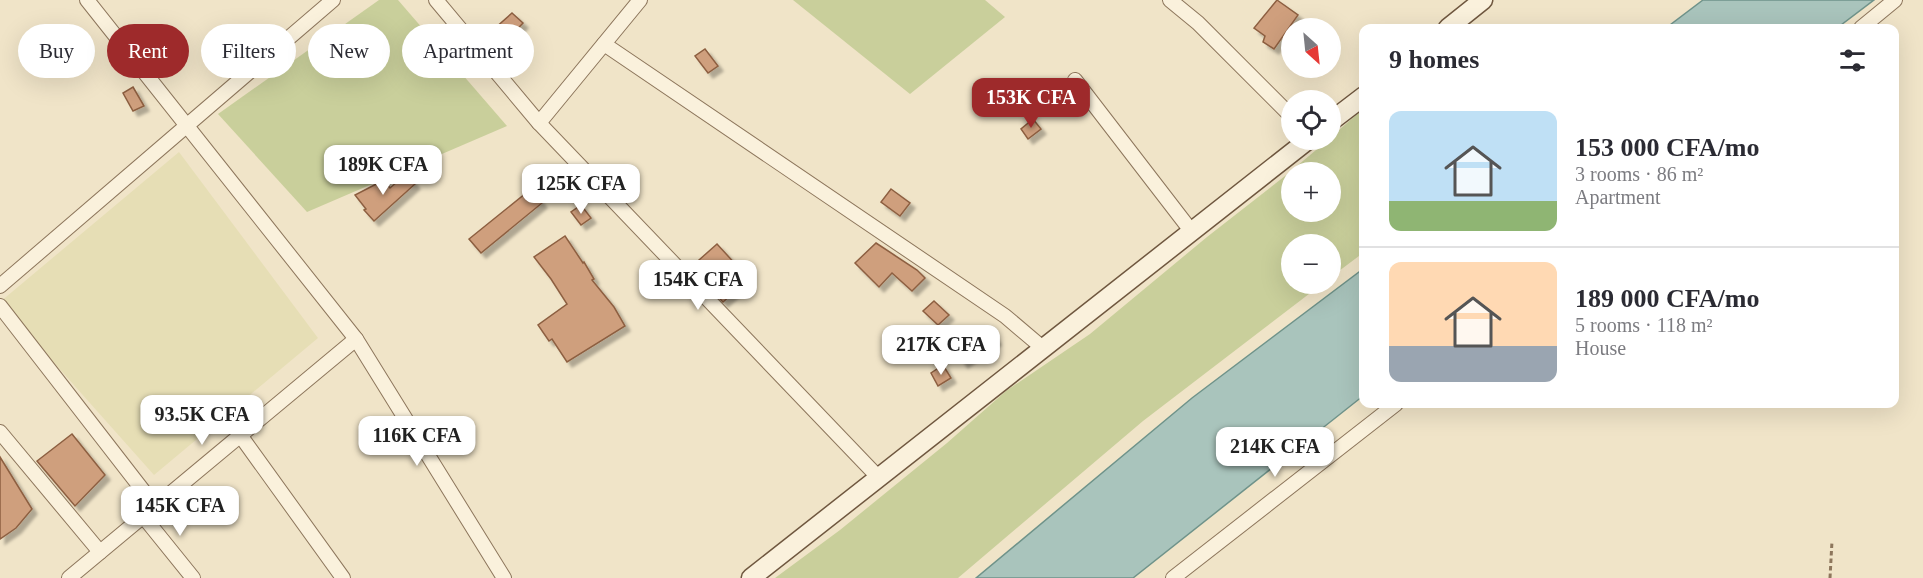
<!DOCTYPE html>
<meta charset="utf-8">
<style>
:root{--surface:#fff;--page:#f2f2f3;--text:#2b2b33;--muted:#7c7c81;--line:#e1e1e2;--accent:#9e2a2b}
body{margin:0;font-family:Georgia,serif;background:var(--page);color:var(--text);height:100vh;display:flex;flex-direction:column;font-size:22px;white-space:nowrap}
*{box-sizing:border-box;margin:0}
p{font-size:20px;color:var(--muted)}
.icon{flex:none;width:33px;height:33px;fill:none;stroke:currentColor;stroke-width:2;stroke-linecap:round;stroke-linejoin:round}
.map{position:relative;flex:1;overflow:hidden}
.sheet{position:absolute;left:1359px;top:24px;width:540px;height:384px;display:flex;flex-direction:column;background:var(--surface);border-radius:12px;box-shadow:0 6px 24px #0002}
.sheet>*{flex:none}
.hud{position:absolute;left:18px;top:24px;width:570px;height:54px;display:flex;gap:12px}
.needle{width:39px;rotate:153deg}
.controls{position:absolute;left:1281px;top:18px;display:grid;gap:12px}
.controls a{display:grid;place-items:center;width:60px;height:60px;border-radius:50%;background:var(--surface);box-shadow:0 6px 24px #0002;font-size:30px}
.price{position:absolute;translate:-50% -51px;padding:0 14px;border-radius:12px;background:#fff;color:#222;font-size:20px;line-height:39px;filter:drop-shadow(0 2px 3px #0008)}
.price::after{content:'';position:absolute;left:50%;top:36px;width:18px;height:14px;margin-left:-9px;background:inherit;clip-path:polygon(0 0,100% 0,50% 100%)}
.price.on{background:var(--accent);color:#fff}
ul{padding:0;list-style:none}
li{display:flex;align-items:center;gap:18px;height:150px;padding:0 30px}
li+li{border-top:2px solid var(--line)}
li span{display:grid;place-items:center;flex:none;width:168px;height:120px;border-radius:12px;color:#555}
li>.icon{margin-inline-start:auto}
span .icon{width:72px;height:72px;fill:#fffc;stroke-width:1}
li b{font-size:26px}
h2{display:flex;justify-content:space-between;align-items:center;height:72px;padding:0 30px;font-size:26px}
.tag{padding:0 21px;border-radius:27px;background:var(--surface);box-shadow:0 6px 24px #0002;font-size:21px;line-height:54px}
.tag.on{background:var(--accent);color:#fff}
.map>svg:first-child{display:block}
.farmland{fill:#e6deb5}
.green{fill:#c9cf9b;fill-rule:evenodd}
.water{fill:#a9c4bc;stroke:#6f938a;stroke-width:1.5}
.building{fill:#cf9f7d;stroke:#8d5f41;stroke-width:1.5;filter:url(#shadow)}
.lines{fill:none;stroke-linecap:round;stroke-linejoin:round}
.minor-casing{stroke:#8d765c;stroke-width:16}
.secondary-casing{stroke:#6f573f;stroke-width:21}
.path{stroke:#8d765c;stroke-width:3;stroke-dasharray:4.5 3;stroke-linecap:butt}
.minor{stroke:#faf1dc;stroke-width:14}
.secondary{stroke:#faf1dc;stroke-width:18}
</style>
<div class="map">
<svg width="1923" height="578" viewBox="0 0 1923 578">
<defs>
<filter id="shadow"><feDropShadow dx="5" dy="5" stdDeviation="1.5" flood-color="#0004"/></filter>
</defs>
<rect width="100%" height="100%" fill="#f0e4c8"/>
<path class="farmland" d="M179,152L318,338L154,475L0,302Z"/>
<g class="green">
<path d="M379,0H398L507,126L307,212L218,114Z"/>
<path d="M793,0H985L1005,17L910,94Z"/>
<path d="M1363,109V253L1331,277L1330,244H1292V284H1322L1143,421L958,578H775L840,530L947,443L1006,391L1090,334L1207,237L1285,176L1328,140H1330L1331,137ZM1330,172V212H1292V172Z"/>
</g>
<g class="water">
<path d="M1703,0H1874L1837,28H1666Z"/>
<path d="M1363,269V396L1133,578H976L1192,398Z"/>
</g>
<g class="building">
<path d="M1277,0L1298,15L1274,49L1263,42L1265,36L1254,28Z"/>
<path d="M512,13L523,23L507,40L508,41L498,50L486,36Z"/>
<path d="M705,49L718,66L708,73L695,56Z"/>
<path d="M133,87L144,106L133,111L123,93Z"/>
<path d="M1033,119L1041,129L1028,139L1021,129Z"/>
<path d="M406,174L415,184L374,221L364,210L366,209L355,195L384,180L390,188Z"/>
<path d="M531,189L542,203L481,253L469,239Z"/>
<path d="M891,189L910,203L900,216L881,202Z"/>
<path d="M581,205L591,218L581,225L571,212Z"/>
<path d="M565,236L583,263L584,262L594,279L592,280L614,307L625,326L567,362L552,339L549,341L538,325L567,304L551,279L534,257Z"/>
<path d="M876,243L917,270L925,278L912,291L892,273L879,287L855,263Z"/>
<path d="M717,244L749,279L723,302L690,268Z"/>
<path d="M934,301L949,315L938,325L923,311Z"/>
<path d="M987,327L996,340L963,363L954,350Z"/>
<path d="M943,365L951,378L938,386L931,373Z"/>
<path d="M72,434L105,475L75,506L37,461Z"/>
<path d="M0,457L32,509L16,528L0,539Z"/>
</g>
<g class="lines">
<g class="minor-casing">
<g id="minor">
<path d="M87,0L356,339L504,578"/>
<path d="M436,0L539,123L879,478"/>
<path d="M1170,0L1198,23L1292,117"/>
<path d="M1861,28L1895,0"/>
<path d="M604,44L1005,316L1044,349"/>
<path d="M1075,80L1192,232"/>
<path d="M539,123L640,0"/>
<path d="M0,286L333,0"/>
<path d="M0,306L155,506"/>
<path d="M0,432L100,552"/>
<path d="M240,435L343,578"/>
<path d="M143,516L193,578"/>
<path d="M69,578L356,339"/>
<path d="M1173,578L1396,404"/>
</g>
</g>
<g class="secondary-casing">
<g id="secondary">
<path d="M1448,28L1483,0"/>
<path d="M1330,122L1364,96"/>
<path d="M751,578L1308,140"/>
</g>
</g>
<path class="path" d="M1830,578L1832,541"/>
<use href="#minor" class="minor"/>
<use href="#secondary" class="secondary"/>
</g>
</svg>
<div class="controls">
<a><svg class="needle" viewBox="-14 -14 28 28"><path d="M0-13l5 13h-10z" fill="#e53935"/><path d="M0 13l5-13h-10z" fill="#7c7c81"/></svg></a>
<a><svg class="icon" aria-label="locate" viewBox="0 0 24 24"><circle cx="12" cy="12" r="6"/><path d="M12 2v4M12 18v4M2 12h4M18 12h4"/></svg></a>
<a>+</a>
<a>−</a>
</div>
<b class="price on" style="left:1031px;top:129px">153K CFA</b>
<b class="price" style="left:383px;top:196px">189K CFA</b>
<b class="price" style="left:581px;top:215px">125K CFA</b>
<b class="price" style="left:698px;top:311px">154K CFA</b>
<b class="price" style="left:941px;top:376px">217K CFA</b>
<b class="price" style="left:202px;top:446px">93.5K CFA</b>
<b class="price" style="left:417px;top:467px">116K CFA</b>
<b class="price" style="left:1275px;top:478px">214K CFA</b>
<b class="price" style="left:180px;top:537px">145K CFA</b>
<div class="hud">
<a class="tag">Buy</a>
<a class="tag on">Rent</a>
<a class="tag">Filters</a>
<a class="tag">New</a>
<a class="tag">Apartment</a>
</div>
<section class="sheet">
<h2>9 homes<svg class="icon" aria-label="filters" viewBox="0 0 24 24"><path d="M4 7h16M4 17h16"/><circle cx="9" cy="7" r="2"/><circle cx="15" cy="17" r="2"/></svg></h2>
<ul>
<li><span style="background:linear-gradient(#bfe0f5 75%,#8fb573 0)"><svg class="icon" aria-label="home" viewBox="0 0 24 24"><path d="M3 11l9-7 9 7M6 9v11h12V9"/></svg></span><div><b>153 000 CFA/mo</b><p>3 rooms · 86 m²</p><p>Apartment</p></div></li>
<li><span style="background:linear-gradient(#ffd9b3 70%,#9aa5b1 0)"><svg class="icon" aria-label="home" viewBox="0 0 24 24"><path d="M3 11l9-7 9 7M6 9v11h12V9"/></svg></span><div><b>189 000 CFA/mo</b><p>5 rooms · 118 m²</p><p>House</p></div></li>
</ul>
</section>
</div>
